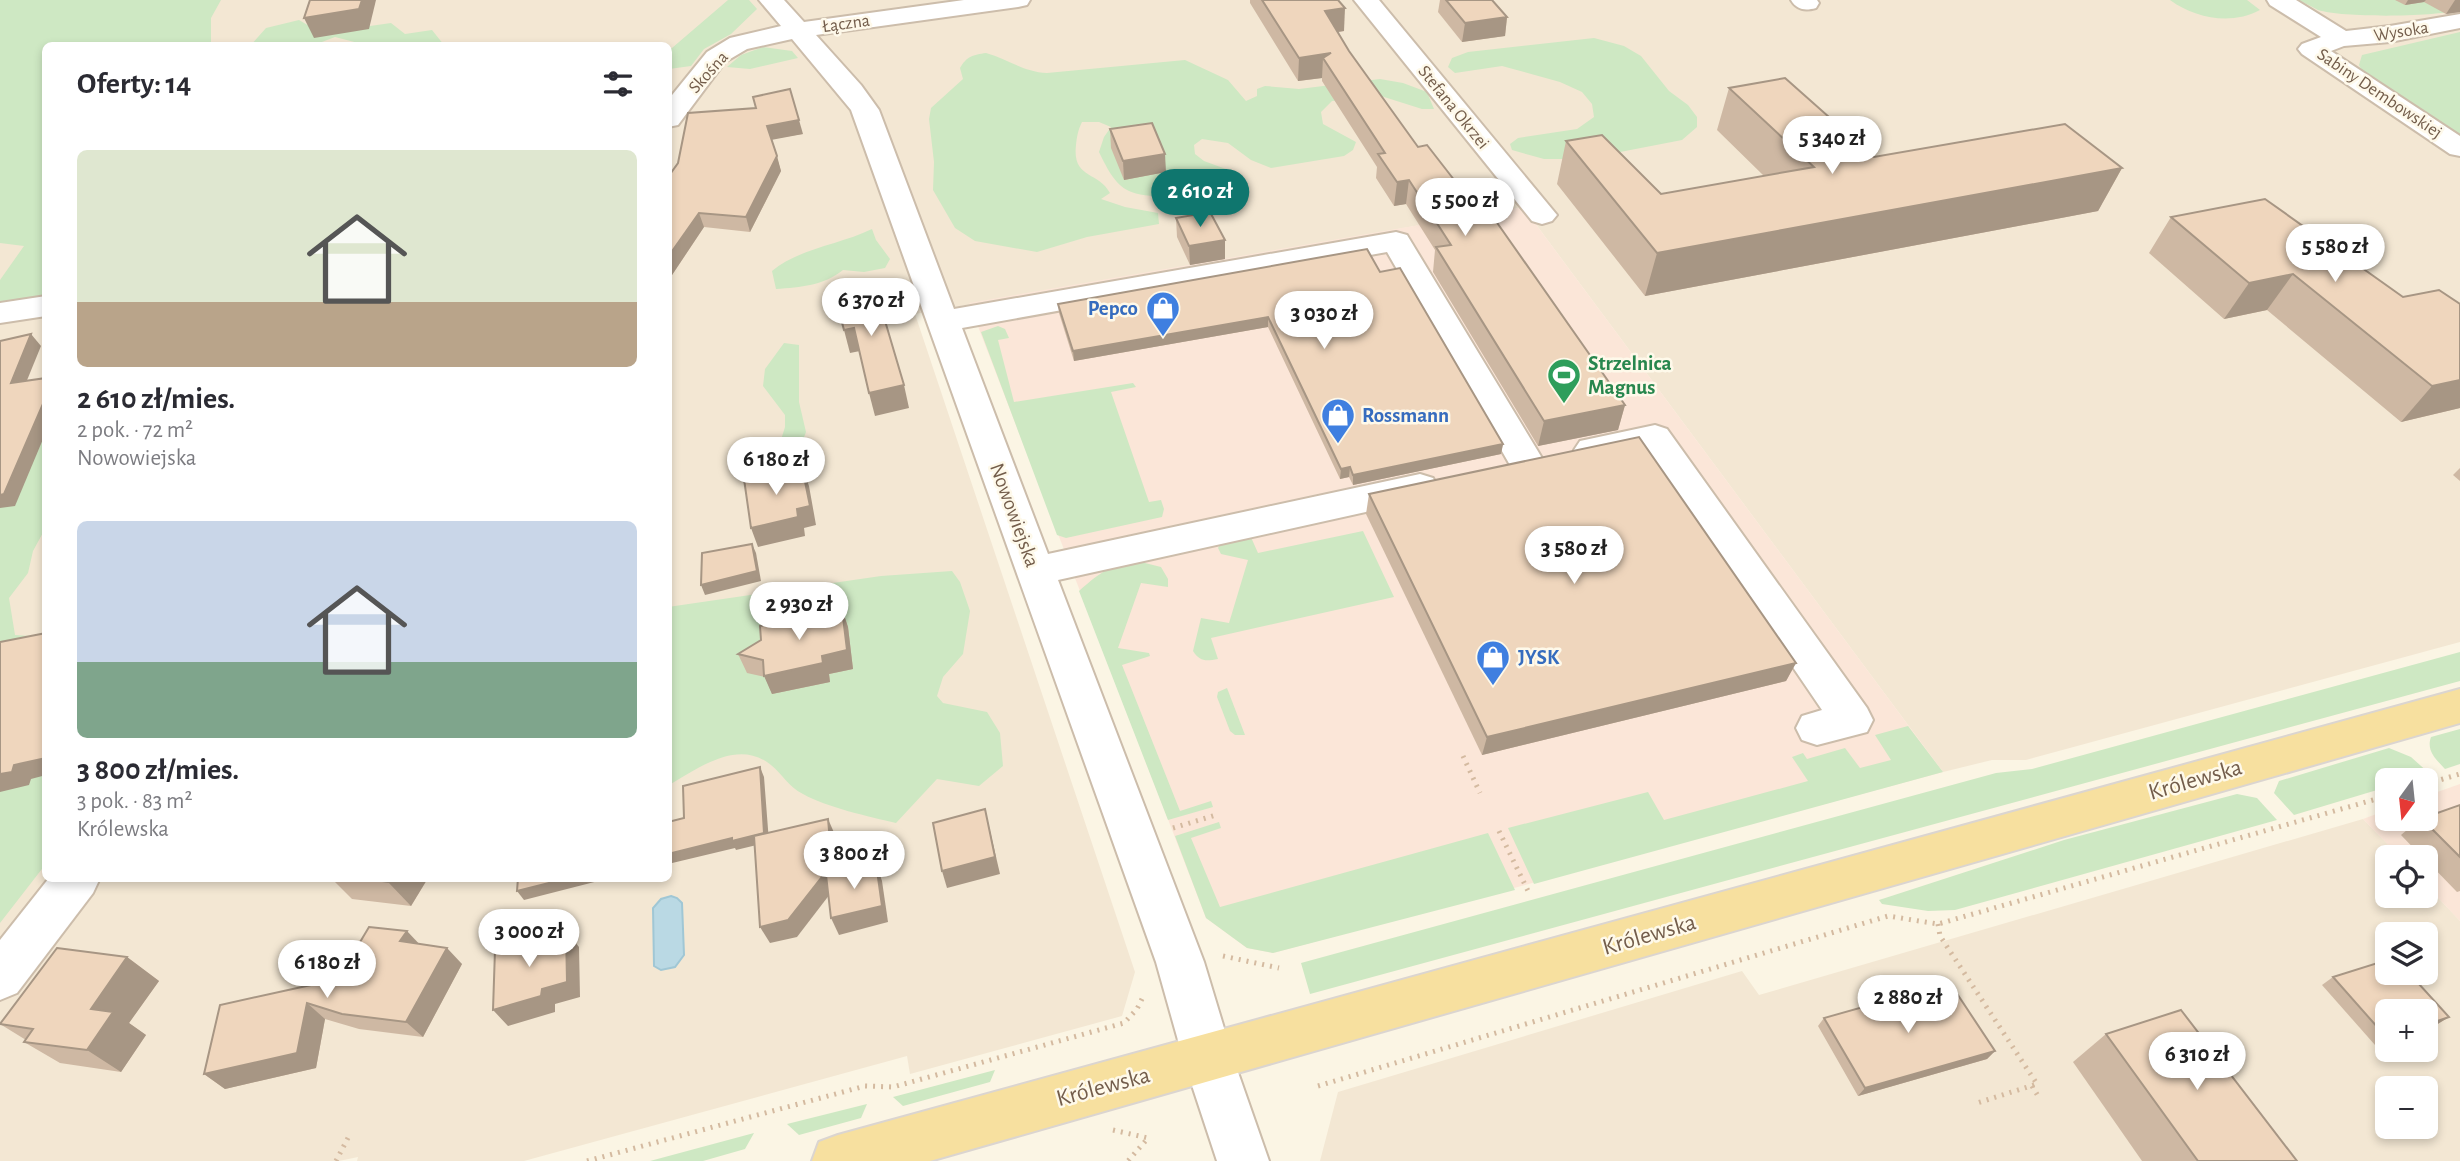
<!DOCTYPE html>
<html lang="pl">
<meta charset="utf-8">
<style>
:root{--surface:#fff;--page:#f7f7f7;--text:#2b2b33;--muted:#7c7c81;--accent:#0f766e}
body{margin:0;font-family:"Alegreya Sans",sans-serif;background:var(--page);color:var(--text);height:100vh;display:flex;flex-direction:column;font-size:26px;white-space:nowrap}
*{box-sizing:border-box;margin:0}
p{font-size:23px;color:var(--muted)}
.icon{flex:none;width:38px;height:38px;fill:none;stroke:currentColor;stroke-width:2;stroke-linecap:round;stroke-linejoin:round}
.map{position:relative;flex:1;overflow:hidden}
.side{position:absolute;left:42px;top:42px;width:630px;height:840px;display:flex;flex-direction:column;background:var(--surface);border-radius:10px;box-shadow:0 4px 10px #0003}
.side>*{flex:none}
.needle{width:46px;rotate:195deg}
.buttons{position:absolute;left:2375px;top:768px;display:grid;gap:14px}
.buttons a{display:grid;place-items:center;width:63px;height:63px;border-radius:10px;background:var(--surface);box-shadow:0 4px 10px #0003;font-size:35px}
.price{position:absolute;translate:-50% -60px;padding:0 16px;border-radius:24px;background:#fff;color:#222;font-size:23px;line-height:46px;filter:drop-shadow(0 2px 4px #0008)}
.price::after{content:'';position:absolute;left:50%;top:42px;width:21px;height:16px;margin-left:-10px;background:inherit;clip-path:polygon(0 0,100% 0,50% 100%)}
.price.on{background:var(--accent);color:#fff}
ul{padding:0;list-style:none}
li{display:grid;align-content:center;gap:14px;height:371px;padding:0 35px}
li span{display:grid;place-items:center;height:217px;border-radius:10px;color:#555}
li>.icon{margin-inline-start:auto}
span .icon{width:126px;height:126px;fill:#fffc;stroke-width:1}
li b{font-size:30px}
h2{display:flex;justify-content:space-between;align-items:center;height:84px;padding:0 35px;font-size:30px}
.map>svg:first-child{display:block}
.residential{fill:#f3e7d3;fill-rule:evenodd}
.commercial{fill:#fbe6d8}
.green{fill:#cee8c3}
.water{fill:#bad9e4;stroke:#a0c7d5;stroke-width:2}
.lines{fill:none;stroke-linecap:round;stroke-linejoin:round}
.minor-casing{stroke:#ccbdab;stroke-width:4}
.major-casing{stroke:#dbd5d0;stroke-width:4}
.path{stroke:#d4baa0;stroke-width:5;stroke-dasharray:2 6;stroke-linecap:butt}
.minor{fill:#fff;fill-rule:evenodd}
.major{fill:#f7e09f;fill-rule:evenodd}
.wall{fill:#ceb8a3}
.shaded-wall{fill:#a79684}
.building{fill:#efd6bd;stroke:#a79684;stroke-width:2}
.labels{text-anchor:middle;stroke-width:5;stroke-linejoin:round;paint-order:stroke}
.far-street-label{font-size:18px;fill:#735d4b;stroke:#fef9ea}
.shop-label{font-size:21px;font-weight:bold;fill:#366cbe;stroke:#fef9ea;text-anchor:start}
.leisure-label{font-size:21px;font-weight:bold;fill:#27864d;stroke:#fef9ea;text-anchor:start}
.street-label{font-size:21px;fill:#735d4b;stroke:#fef9ea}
.near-street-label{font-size:24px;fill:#735d4b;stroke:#fef9ea}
</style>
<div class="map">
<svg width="2460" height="1161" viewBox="0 0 2460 1161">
<rect width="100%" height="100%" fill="#fbf5e4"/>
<g class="residential">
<path d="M0,0H2460V642L2026,760H1992L1943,772L1523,207L915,314L1135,972L1122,1016L910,1074L907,1056L524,1161H357L358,1157L339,1161H0ZM46,46H668V878H46Z"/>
<path d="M2363,819L2400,857L2387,858V896H2426V885L2460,921V1161H1320L1338,1092L1742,971L1759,995ZM2387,934H2426V973H2387ZM2387,1012H2426V1050H2387ZM2387,1088H2426V1127H2387Z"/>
</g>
<g class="commercial">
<path d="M1523,207L1943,772L1273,953L1247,948L1206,918L969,303Z"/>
<path d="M2460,784V921L2426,885V858L2400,857L2363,819L2387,810V819H2426V796Z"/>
</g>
<g class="green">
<path d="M0,0H221L211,18V42L220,45L46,46L45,302L0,308V280L24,246L0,243Z"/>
<path d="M728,0H749L757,9L731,34L704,49L691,66L669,69V48H672Z"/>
<path d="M2170,0H2247L2260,10C2232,25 2196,19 2170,0Z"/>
<path d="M2299,0H2454L2460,10C2433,17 2344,18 2318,10C2312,7 2305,3 2299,0Z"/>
<path d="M299,20L321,33L391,23L405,34L432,30L444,45H366L335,37L314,45L250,46L266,28Z"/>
<path d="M2460,32V143L2366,79L2359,65L2362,55Z"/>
<path d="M1594,38L1624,46L1641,56L1669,91L1688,105L1697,117V127L1682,140L1584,159H1544L1512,150L1510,144L1518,138L1577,129L1594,117L1592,104L1582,92L1560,82L1502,66L1455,73L1448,67L1452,58L1468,52Z"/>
<path d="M763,47L792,51L798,58L750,69L727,67L741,55Z"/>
<path d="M986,53C1008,59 1023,72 1047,73L1185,60L1228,80L1246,101L1257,96V89L1265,86L1299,89L1380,79L1403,83L1427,92L1434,109H1422L1381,96L1332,101L1321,112L1323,124L1356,142L1353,150L1344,156L1271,168L1251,160L1228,143L1202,139L1194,145L1195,154L1204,161L1234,172V189C1213,195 1149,201 1129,191C1114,184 1106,166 1099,152L1104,137L1111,127L1099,122H1082C1078,130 1077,136 1076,145C1072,179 1098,171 1110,193L1101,199L1125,207L1158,213L1159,224L1087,237L1037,252L975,241L955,228L933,190L934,162L929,119L931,108L963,79L960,68C967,56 973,55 986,53Z"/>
<path d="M872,229L876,240L890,259L885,268L864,272L843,270C823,286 801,287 776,289L772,271C800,248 839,245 872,229Z"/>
<path d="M998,326L1005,329L1009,338L998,340L1014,402L1133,383L1136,387L1111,392L1149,502L1161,500L1164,509L1162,517L1066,538L1057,535L981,332Z"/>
<path d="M784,343L799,345V402L806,432L790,474L749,482L751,470L780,443L785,427V415L763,386L765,369Z"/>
<path d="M45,386V529L33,551L28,573L9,598L15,635L45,637V865L0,923V393Z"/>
<path d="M1363,531L1394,597L1211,638L1218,659C1206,661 1200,662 1193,651L1201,618L1229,623L1248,560L1221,554L1218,548L1221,542L1250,535L1258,553Z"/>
<path d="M1137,561L1161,567L1168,579V587L1141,583L1118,648L1149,653L1150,656L1122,665L1180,811L1211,801L1213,807L1168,820L1079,591C1097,575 1112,563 1137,561Z"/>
<path d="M952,571L960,582L970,611L963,654L943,677L937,696L943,703L987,712L1000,733L1003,766L979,786L937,779L896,823C870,817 826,807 803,794C789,787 783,775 771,765C738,738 699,768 669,785L668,607L881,576Z"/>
<path d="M2460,652V681L1310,994L1301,963L1996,773L2032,769Z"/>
<path d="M1227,688L1245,735H1235L1230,731L1217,697L1218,692Z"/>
<path d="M1908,726L1943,772L1534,884L1508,828L1648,792L1664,820L1808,781L1792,757L1803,753L1807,759L1845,748L1860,768L1891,760L1875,735Z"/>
<path d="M2460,729V764L2445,769C2436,759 2426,751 2431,737Z"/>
<path d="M2389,748L2411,757L2430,774L2408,780H2387V787L2294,815L2274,793L2279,781Z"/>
<path d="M2237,794L2257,798L2277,820L1955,910L1928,911L1882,904L1879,900L2064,840Z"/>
<path d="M1219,822L1221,828L1191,838L1220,907L1488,833L1515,890L1273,953L1247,948L1206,918L1175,836Z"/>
<path d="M995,1070L990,1082L903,1106L893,1097Z"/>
<path d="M867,1104L861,1118L799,1135L787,1124Z"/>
<path d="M754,1133L745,1149L703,1161H650Z"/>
</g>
<path class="water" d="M671,896L677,898L682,903L684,955L675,967L661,970L654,966L653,908L661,899Z"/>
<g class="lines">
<g class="minor-casing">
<g id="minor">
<path d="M759,0H784L804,22L964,0H1030L1027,5L1018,7L816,35L861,85L879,110L954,309L1396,232L1407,235L1545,463L1540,472L1527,475L1514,472L1387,252L962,328L1048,554L1420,474L1433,478L1438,487L1433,496L1420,500L1058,580L1204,962L1233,1058L1269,1161H1217L1183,1058L1156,962L851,110L792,39L747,49L725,62L678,125L668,127V100L707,52L730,38L781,26Z"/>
<path d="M1354,0H1379L1552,209L1557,215L1552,221L1542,224L1532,221Z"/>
<path d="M1791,0H1817L1819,3L1816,8C1805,11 1797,10 1791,0Z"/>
<path d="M2267,0H2296L2346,31L2390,26L2460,14V28L2390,42L2344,46L2331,51L2460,136V156L2450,154L2302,54L2298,49L2302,44L2321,37L2270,5Z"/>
<path d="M46,296V316L0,323V303Z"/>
<path d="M1655,425L1667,429L1867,708L1873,720L1867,732L1817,745L1802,740L1796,728L1802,716L1822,710L1646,451L1592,462L1580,459L1574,450L1580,441Z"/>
<path d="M49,878H100L93,893L17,993L0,1000V940Z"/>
</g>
</g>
<g class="major-casing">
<path id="major" d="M2460,689V723L930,1161H812L819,1142L838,1135Z"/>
</g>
<g class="path">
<path d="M1463,756L1480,793"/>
<path d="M2426,784L2460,774"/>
<path d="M1173,828L1216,815"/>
<path d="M1499,831L1529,893"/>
<path d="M1938,924L1940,936L2037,1084L1974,1104"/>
<path d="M1223,956L1279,968"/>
<path d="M1318,1086L1888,916L1938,924L2387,796"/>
<path d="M2032,1086L2038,1096"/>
<path d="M1113,1130L1148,1138L1128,1161"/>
<path d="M336,1161L350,1134"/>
<path d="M587,1161L865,1086L893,1087L1124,1023L1137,1009L1144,995"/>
</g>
<use href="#minor" class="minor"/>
<use href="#major" class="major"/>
</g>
<g class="wall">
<path d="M1250,0H1262L1344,31L1338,32L1349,51L1418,147L1625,405L1618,430L1538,446L1433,272L1435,250L1406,204L1394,206L1376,178L1377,167L1322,81V78L1298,81L1250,3Z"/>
<path d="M1440,0H1492L1507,17L1505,36L1462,42L1438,12Z"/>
<path d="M2395,0H2460V12L2446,14L2424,2L2405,5Z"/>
<path d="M1729,88L1874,157L2122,168L2098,211L1645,296L1557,184L1566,141L1661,194L1764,176L1717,130Z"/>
<path d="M688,113L803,134L771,139L781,171L750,232L704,227L672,275L668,274V177L678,163Z"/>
<path d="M1110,129L1166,172L1124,180L1111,148Z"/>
<path d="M2265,199L2460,408L2401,422L2267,310L2224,319L2149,253L2171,217Z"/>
<path d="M1176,218L1225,259L1190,265L1177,237Z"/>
<path d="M1380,272L1503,444L1501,454L1353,485L1349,477L1340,479L1268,327L1074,361L1059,313L1058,304Z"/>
<path d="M2460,468V481L2453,475Z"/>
<path d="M1369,494L1796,663L1786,681L1482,755L1366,514Z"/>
<path d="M842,609L848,627L853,669L829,674L830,682L772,694L765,677L747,673L738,654Z"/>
<path d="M2460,805V891L2457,892L2426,860V858H2423L2401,835L2420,819H2426Z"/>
<path d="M331,878H428L411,906L352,899Z"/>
<path d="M419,944L462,964L423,1037L359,1029L325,1019L316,1068L225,1089L204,1074L338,979Z"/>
<path d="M127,957L159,981L129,1023L146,1035L121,1072L60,1063L24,1042L26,1040L0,1024Z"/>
<path d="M2333,977L2449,1017L2436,1025L2375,1045L2322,985Z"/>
<path d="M1886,998L1995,1051L1987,1059L1858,1096L1818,1026L1824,1018L1883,1001Z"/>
<path d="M2106,1034L2297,1161H2142L2073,1062Z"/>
</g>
<g class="shaded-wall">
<path d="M362,0H376L369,29L314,38L304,18Z"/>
<path d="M2408,0H2426L2424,2L2405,5Z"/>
<path d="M2455,0H2460V12L2446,14Z"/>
<path d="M1345,8L1344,31L1324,34L1325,11Z"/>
<path d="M1507,17L1505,36L1462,42L1465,23Z"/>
<path d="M1331,53L1323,58L1322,78L1298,81L1299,58Z"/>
<path d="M799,120L803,134L771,140L767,126Z"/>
<path d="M1165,154L1166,172L1124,180L1123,161Z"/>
<path d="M777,156L781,171L750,232L746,217Z"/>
<path d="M2122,168L2098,211L1645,296L1657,253Z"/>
<path d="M1409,180L1406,204L1394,206L1397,182Z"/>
<path d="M699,213L704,227L672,275L668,265V257Z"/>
<path d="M1225,240V259L1190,265L1189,246Z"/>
<path d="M2293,274L2267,310L2224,319L2249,283Z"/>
<path d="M1268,317V327L1074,361L1073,351Z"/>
<path d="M854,328L860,351L850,353L844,330Z"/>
<path d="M31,334L41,346L21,395L11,383Z"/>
<path d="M2460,380V408L2401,422L2432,386Z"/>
<path d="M904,385L909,408L875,416L869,393Z"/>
<path d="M46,397V432L15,506L0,508V495Z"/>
<path d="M1625,405L1618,430L1538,446L1544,421Z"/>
<path d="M1503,444L1501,454L1353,485V475Z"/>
<path d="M802,467L809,486L816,525L804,528L805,536L758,547L751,528L797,509Z"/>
<path d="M1350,467L1349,477L1340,479L1341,469Z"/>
<path d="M752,544L756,553L761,581L705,595L701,585Z"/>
<path d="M842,609L848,627L853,669L829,674L830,682L772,694L764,676L822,656Z"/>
<path d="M1796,663L1786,681L1482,755L1487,737Z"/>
<path d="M46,758V775L31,779L29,785L0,792V774L14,765Z"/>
<path d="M760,767L764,777L769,842L736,850L735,848L668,864V854Z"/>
<path d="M985,809L1000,874L947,888L942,871Z"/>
<path d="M828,819L836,837L840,881L797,937L770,943L760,927Z"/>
<path d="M876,863L882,881L888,922L839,935L831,918Z"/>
<path d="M390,878H428L411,906L388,882Z"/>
<path d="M569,878H610L524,900L517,891Z"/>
<path d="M407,931L423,948L400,941Z"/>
<path d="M566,931L579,947L580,997L555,1004V1012L508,1026L493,1010L542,989Z"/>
<path d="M447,948L462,964L423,1037L406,1022Z"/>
<path d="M127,957L159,981L129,1023L146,1035L121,1072L87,1050L91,1009Z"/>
<path d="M307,1003L325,1019L316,1068L225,1089L204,1074Z"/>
<path d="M2449,1017L2436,1025L2426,1028V1025Z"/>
<path d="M2387,1038V1041L2375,1045Z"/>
<path d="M1995,1051L1987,1059L1858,1096L1865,1088Z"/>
</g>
<g class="building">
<path d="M310,0H362L359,9L304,18Z"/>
<path d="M1262,0H1338L1345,8L1325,11L1349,51L1418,147L1427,145L1469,199L1479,197L1625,405L1544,421L1436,247L1451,245L1409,180L1397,182L1378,154L1385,153L1323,58L1331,53L1299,58Z"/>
<path d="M1446,0H1492L1507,17L1465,23Z"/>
<path d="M1785,78L1874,157L2065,124L2122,168L1657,253L1566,141L1602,135L1661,194L1814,167L1729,88Z"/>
<path d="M790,89L799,120L767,126L777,156L746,217L699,213L668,257V177L678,163L688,113L756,108L753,97Z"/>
<path d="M1152,123L1165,154L1123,161L1110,129Z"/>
<path d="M2265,199L2403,297L2439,290L2460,304V380L2432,386L2293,274L2249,283L2171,217Z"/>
<path d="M1210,212L1225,240L1189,246L1176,218Z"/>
<path d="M1367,249L1380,272L1400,268L1503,444L1353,475L1350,467L1341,469L1268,317L1073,351L1058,304Z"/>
<path d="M875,287L904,385L869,393L854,328L844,330L835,296Z"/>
<path d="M31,334L11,383L46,378V397L4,494L0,495V341Z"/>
<path d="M1639,437L1796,663L1487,737L1369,494Z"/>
<path d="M802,467L810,506L797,509L798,517L751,528L744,479Z"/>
<path d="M752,544L757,571L701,585L702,553Z"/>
<path d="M842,609L847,650L822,656L823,663L764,676L763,660L738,654L761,640L760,626Z"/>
<path d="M46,633V758L14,765L12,772L0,774V642Z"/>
<path d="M760,767L764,833L732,841V838L668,854V822L684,818L683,786Z"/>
<path d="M2460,805V857L2422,819H2426V817Z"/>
<path d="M985,809L995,857L942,871L933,823Z"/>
<path d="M828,819L832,864L788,920L760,927L754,836Z"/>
<path d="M876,863L882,906L831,918L826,875Z"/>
<path d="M362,878H390L388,882Z"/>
<path d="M518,878H569L517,891Z"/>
<path d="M369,927L407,931L400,941L447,948L406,1022L342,1014L307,1003L297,1053L204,1074L220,1005L338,979Z"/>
<path d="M566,931L567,982L542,989L541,996L493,1010L495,950Z"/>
<path d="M57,948L127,957L91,1009L113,1012L87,1050L24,1042L33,1029L0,1024Z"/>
<path d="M2387,960V973H2409L2449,1017L2426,1025V1012H2387V1038L2333,977Z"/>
<path d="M1950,983L1995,1051L1865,1088L1824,1018L1888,1000L1886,998Z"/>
<path d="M2181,1010L2297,1161H2198L2106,1034Z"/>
</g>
<defs>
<g id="shop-pin" transform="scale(1.75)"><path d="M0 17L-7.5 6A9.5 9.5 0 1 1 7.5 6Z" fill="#3f7fe0" stroke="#fef9ea"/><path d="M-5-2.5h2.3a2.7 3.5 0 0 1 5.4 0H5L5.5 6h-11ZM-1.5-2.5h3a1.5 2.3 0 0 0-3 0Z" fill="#fff"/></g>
<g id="stadium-pin" transform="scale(1.75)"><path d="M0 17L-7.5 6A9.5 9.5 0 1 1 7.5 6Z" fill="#2e9e5b" stroke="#fef9ea"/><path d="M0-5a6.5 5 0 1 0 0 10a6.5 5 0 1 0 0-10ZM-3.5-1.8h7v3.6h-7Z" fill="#fff"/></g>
</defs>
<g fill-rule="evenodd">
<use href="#shop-pin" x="1163" y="308"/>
<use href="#stadium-pin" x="1564" y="375"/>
<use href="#shop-pin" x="1338" y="415"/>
<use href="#shop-pin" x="1493" y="657"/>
</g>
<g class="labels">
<g class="far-street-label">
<text transform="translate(846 23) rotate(-8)" y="6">Łączna</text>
<text transform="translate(2401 31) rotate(-9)" y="6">Wysoka</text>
<text transform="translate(708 72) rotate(-48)" y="6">Skośna</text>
<text transform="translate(2380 93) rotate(34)" y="6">Sabiny Dembowskiej</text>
<text transform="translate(1454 107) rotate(51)" y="6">Stefana Okrzei</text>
</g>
<g class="shop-label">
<text x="1138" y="315" text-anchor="end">Pepco</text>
<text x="1362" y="422">Rossmann</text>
<text x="1518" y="664">JYSK</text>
</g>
<g class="leisure-label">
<text x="1588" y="370">Strzelnica<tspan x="1588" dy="24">Magnus</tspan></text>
</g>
<g class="street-label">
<text transform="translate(1015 515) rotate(70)" y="7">Nowowiejska</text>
</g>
<g class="near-street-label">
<text transform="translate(2195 779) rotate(-16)" y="8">Królewska</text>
<text transform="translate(1649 934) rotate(-16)" y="8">Królewska</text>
<text transform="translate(1103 1086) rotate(-15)" y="8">Królewska</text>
</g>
</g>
</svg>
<div class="buttons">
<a><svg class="needle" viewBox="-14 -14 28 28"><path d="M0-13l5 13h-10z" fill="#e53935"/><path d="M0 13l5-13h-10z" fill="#7c7c81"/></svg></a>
<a><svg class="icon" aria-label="locate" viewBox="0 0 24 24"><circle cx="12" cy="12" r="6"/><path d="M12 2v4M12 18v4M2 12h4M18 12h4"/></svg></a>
<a><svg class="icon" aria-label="layers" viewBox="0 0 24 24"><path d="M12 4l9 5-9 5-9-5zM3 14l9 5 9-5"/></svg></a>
<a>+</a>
<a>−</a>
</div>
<b class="price" style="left:1832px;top:176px">5 340 zł</b>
<b class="price on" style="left:1200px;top:229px">2 610 zł</b>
<b class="price" style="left:1465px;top:238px">5 500 zł</b>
<b class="price" style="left:2335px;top:284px">5 580 zł</b>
<b class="price" style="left:871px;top:338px">6 370 zł</b>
<b class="price" style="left:1324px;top:351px">3 030 zł</b>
<b class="price" style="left:776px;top:497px">6 180 zł</b>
<b class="price" style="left:1574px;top:586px">3 580 zł</b>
<b class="price" style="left:799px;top:642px">2 930 zł</b>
<b class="price" style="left:854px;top:891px">3 800 zł</b>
<b class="price" style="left:529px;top:969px">3 000 zł</b>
<b class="price" style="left:327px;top:1000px">6 180 zł</b>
<b class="price" style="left:1908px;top:1035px">2 880 zł</b>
<b class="price" style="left:2197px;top:1092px">6 310 zł</b>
<section class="side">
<h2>Oferty: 14<svg class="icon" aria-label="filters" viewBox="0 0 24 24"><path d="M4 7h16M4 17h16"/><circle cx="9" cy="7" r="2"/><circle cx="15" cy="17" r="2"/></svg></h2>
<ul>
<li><span style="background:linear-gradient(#dfe7d0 70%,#b9a48a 0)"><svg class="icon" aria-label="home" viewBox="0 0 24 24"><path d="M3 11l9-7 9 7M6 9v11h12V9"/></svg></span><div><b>2 610 zł/mies.</b><p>2 pok. · 72 m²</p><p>Nowowiejska</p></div></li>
<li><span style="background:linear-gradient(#c9d6e8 65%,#7fa58c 0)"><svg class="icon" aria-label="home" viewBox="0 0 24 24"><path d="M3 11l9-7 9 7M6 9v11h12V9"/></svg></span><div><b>3 800 zł/mies.</b><p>3 pok. · 83 m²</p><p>Królewska</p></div></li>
</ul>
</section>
</div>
